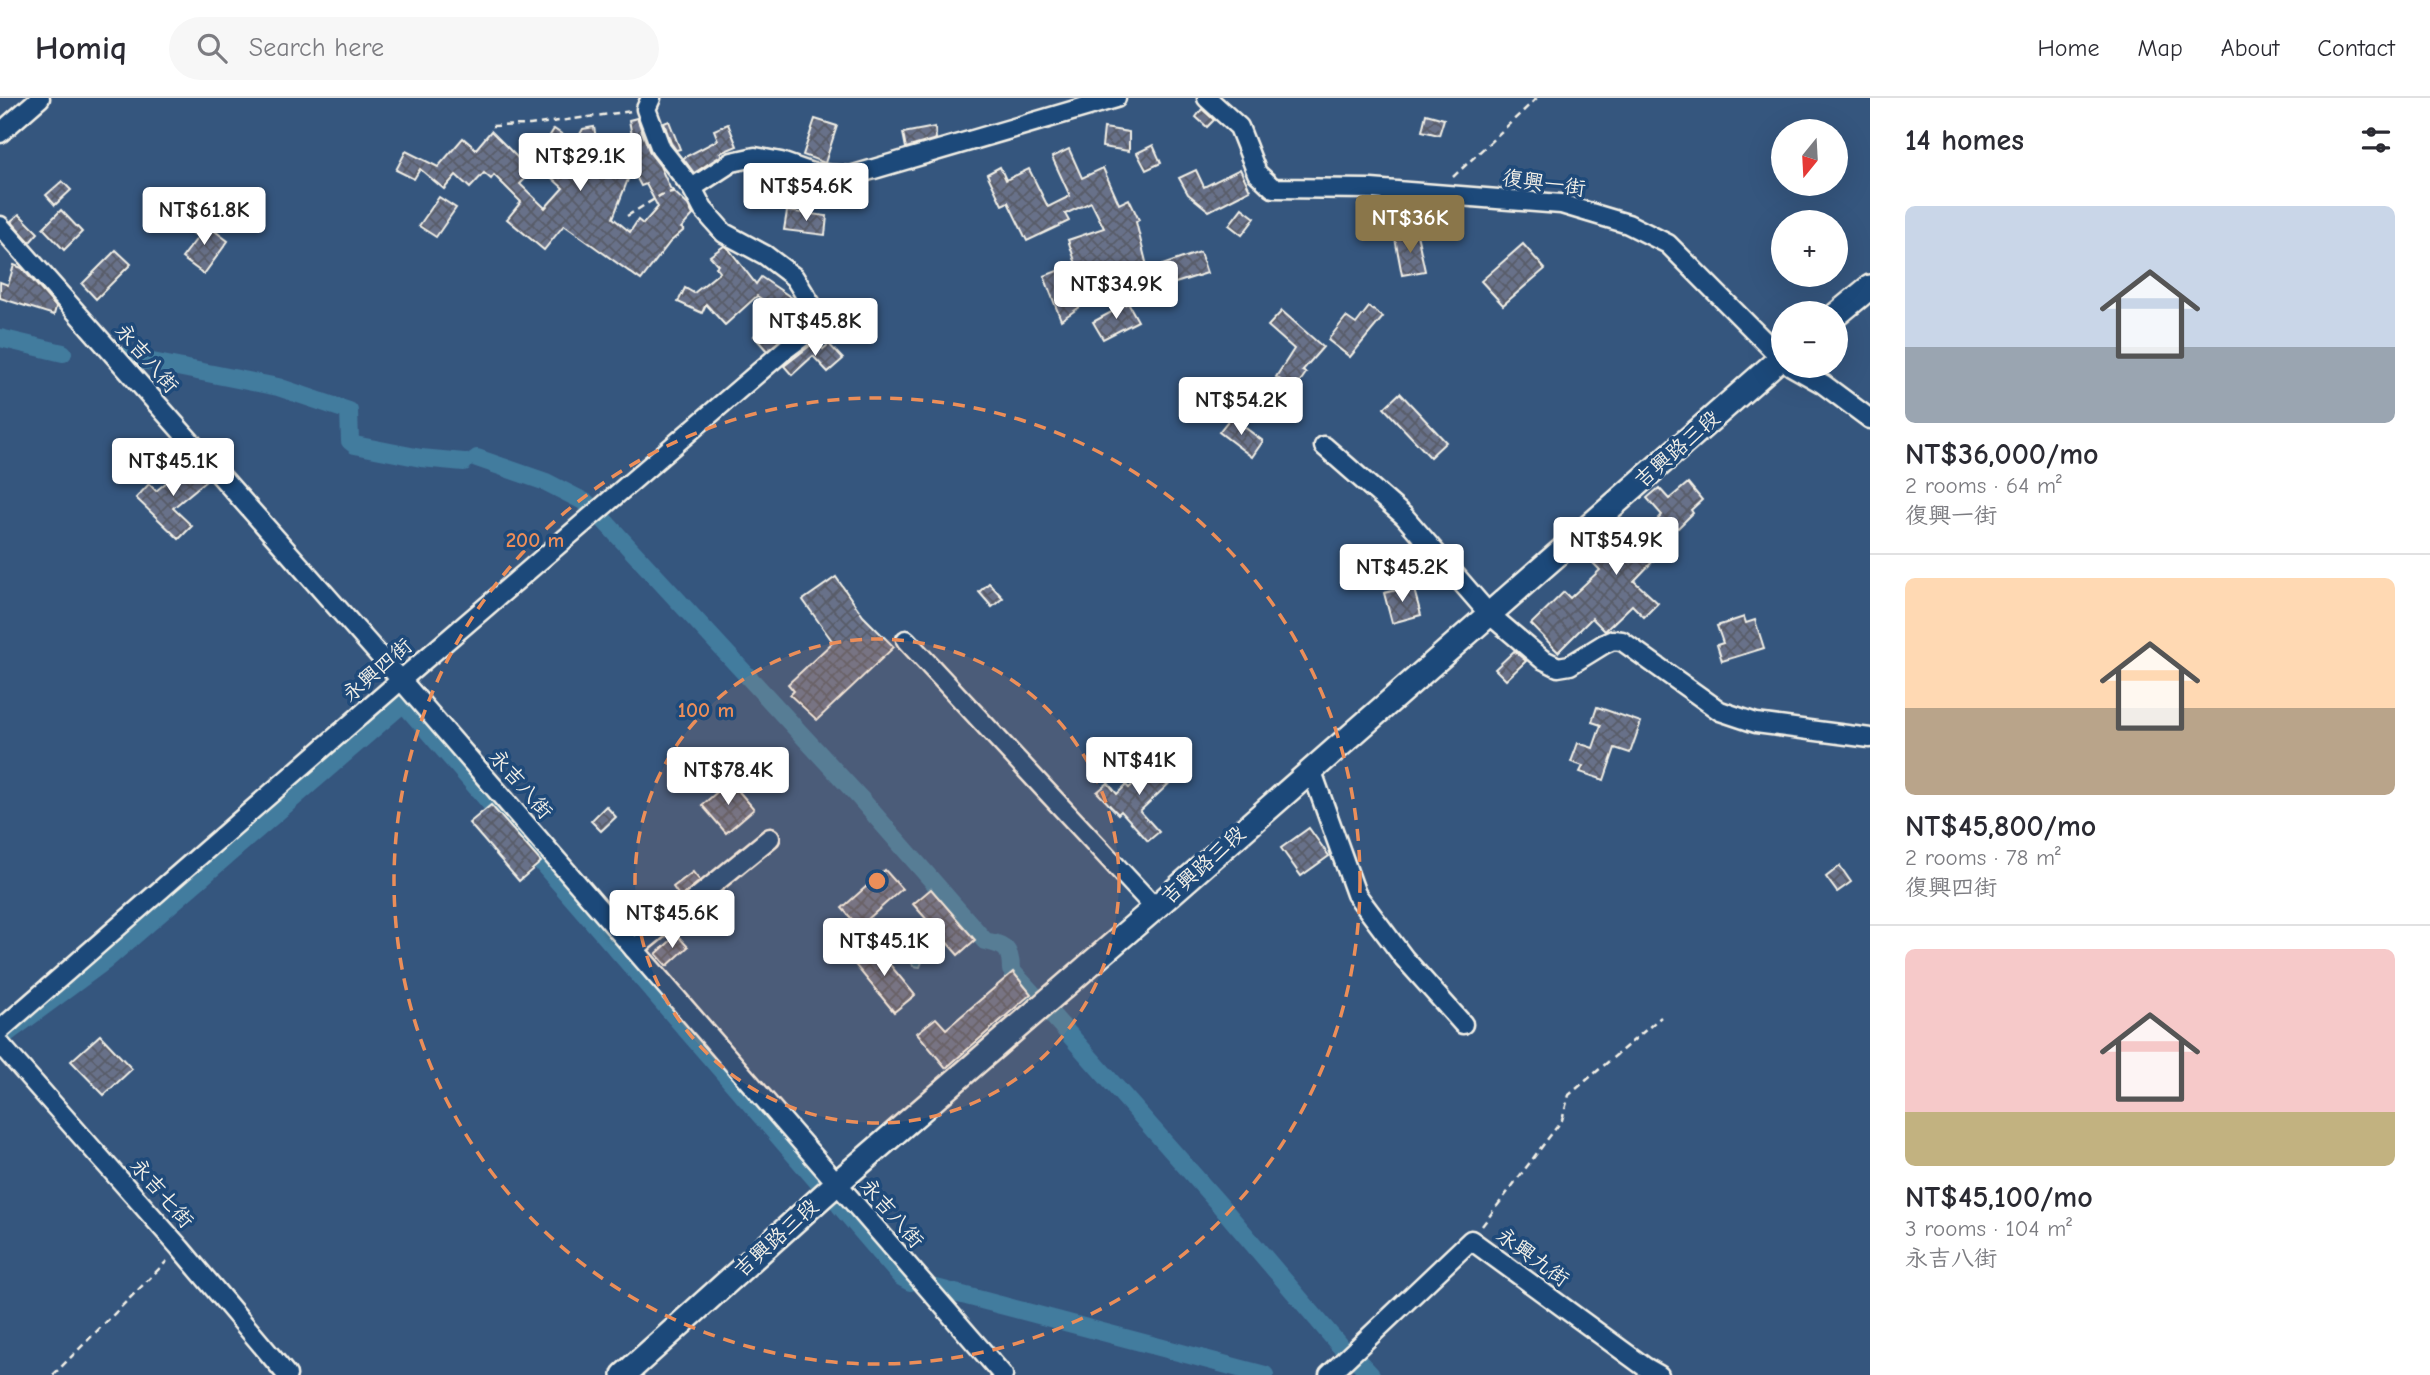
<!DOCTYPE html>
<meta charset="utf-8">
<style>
:root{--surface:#fff;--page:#f7f7f7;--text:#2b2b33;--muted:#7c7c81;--line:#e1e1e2;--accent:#8a764a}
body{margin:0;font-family:"Comic Neue","LXGW WenKai TC",sans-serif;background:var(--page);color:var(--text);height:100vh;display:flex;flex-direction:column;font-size:26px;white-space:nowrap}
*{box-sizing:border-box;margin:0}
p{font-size:23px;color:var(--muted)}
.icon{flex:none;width:38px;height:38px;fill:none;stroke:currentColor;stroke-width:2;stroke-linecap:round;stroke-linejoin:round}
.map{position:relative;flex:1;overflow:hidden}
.panel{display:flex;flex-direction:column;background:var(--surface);width:560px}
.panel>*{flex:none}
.needle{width:46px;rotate:198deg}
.controls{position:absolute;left:1771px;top:21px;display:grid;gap:14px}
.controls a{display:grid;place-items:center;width:77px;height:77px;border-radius:50%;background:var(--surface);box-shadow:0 7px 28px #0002;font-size:35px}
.price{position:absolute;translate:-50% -60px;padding:0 16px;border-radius:7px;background:#fff;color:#222;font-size:23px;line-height:46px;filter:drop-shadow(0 2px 4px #0008)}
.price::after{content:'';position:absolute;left:50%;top:42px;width:21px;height:16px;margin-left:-10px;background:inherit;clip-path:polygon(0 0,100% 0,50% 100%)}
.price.active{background:var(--accent);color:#fff}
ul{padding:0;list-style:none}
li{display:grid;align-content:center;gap:14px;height:371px;padding:0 35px}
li+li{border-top:2px solid var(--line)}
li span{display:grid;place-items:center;height:217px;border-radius:10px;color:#555}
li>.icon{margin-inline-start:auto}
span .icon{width:126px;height:126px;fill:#fffc;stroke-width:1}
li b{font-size:30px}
h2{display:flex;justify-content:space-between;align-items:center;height:84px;padding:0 35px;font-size:30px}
header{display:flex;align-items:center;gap:42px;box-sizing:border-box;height:98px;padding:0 35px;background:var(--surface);border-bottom:2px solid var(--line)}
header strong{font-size:33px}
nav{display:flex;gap:38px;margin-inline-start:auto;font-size:24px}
.search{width:490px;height:63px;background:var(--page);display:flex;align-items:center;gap:18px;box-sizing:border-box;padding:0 24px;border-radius:38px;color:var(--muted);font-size:26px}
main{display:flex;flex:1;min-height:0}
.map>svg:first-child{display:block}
.water{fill:#437b9e;stroke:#8aaabc;stroke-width:2}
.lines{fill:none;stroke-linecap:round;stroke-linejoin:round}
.canal{stroke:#437b9e;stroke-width:18}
.building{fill:url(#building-cross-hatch);stroke:#f4f1e8;stroke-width:2;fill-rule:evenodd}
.street-casing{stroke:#f4f1e8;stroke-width:23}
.secondary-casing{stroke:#f4f1e8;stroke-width:28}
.path{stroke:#f4f1e8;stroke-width:2.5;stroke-dasharray:7 5;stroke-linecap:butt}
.street{stroke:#1f4a7a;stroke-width:18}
.secondary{stroke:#1f4a7a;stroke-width:23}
.ring{fill:none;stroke:#ec8e59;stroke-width:3.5;stroke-dasharray:12 9}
.labels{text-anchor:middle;stroke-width:7;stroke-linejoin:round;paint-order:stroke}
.street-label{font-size:21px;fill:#f4f1e8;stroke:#1f4a7a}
.centre{fill:#ec8e59;stroke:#1f4a7a;stroke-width:3.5}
.ring-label{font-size:21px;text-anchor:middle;font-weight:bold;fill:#ec8e59;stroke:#1f4a7a;stroke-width:7;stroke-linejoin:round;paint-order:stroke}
</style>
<header>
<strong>Homiq</strong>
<div class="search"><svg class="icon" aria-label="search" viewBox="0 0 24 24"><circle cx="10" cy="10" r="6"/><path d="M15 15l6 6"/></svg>Search here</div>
<nav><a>Home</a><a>Map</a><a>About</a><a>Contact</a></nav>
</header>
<main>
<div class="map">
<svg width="1870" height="1277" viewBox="0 0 1870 1277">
<defs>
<pattern id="building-cross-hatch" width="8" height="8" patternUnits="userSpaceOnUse" patternTransform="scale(1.75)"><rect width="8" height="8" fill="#687189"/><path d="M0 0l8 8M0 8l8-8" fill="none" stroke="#585c68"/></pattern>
</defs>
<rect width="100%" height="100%" fill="#35567e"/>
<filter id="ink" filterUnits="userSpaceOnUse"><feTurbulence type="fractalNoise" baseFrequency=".0143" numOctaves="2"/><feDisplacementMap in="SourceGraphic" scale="14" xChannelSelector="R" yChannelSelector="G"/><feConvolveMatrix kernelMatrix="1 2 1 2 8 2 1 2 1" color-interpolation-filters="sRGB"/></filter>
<g filter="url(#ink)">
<path class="water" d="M900,822L912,826L935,858L924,859L920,869L913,868L908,854L891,847L884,840L885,831L891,825Z"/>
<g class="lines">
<g class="canal">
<path d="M0,240L63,255"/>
<path d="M122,258L278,289L349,313L350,343L355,347L421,360L464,364"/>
<path d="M477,360L546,384L587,405"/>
<path d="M600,418L860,700L985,843C1005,847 1011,850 1011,872L1035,898"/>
<path d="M1053,918L1219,1106L1340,1248"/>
<path d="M2,939L105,863L400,608L407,609L818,1084"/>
<path d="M840,1108L901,1179L910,1184"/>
<path d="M936,1190L1265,1277"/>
<path d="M1356,1261L1371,1277"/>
</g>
</g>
<g class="building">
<path d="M1202,11L1214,22L1207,29L1196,19Z"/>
<path d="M1426,16L1444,21L1439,37L1422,33Z"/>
<path d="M637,20L650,55L660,68L670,90L688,107L693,117L681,130L684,132L670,144L641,182L564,127L544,152L507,121L521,104L494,77L491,81L484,75L470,90L456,77L444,91L420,71L414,81L396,72L406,53L438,69L463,40L476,51L491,33L532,74L520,86L545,110L563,90L544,73L557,59L543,49L554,31L575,45L583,31L594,29L597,46L632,38L629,22ZM632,71L641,88L646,86L658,109L643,126L638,122L630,134L613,120Z"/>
<path d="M815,21L837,28L825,65L803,57Z"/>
<path d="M669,23L680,51L676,52L671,45L664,25Z"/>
<path d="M728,26L737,48L720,55L722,57L694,75L683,60L718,42L714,32Z"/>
<path d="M935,29L936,41L906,50L903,35Z"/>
<path d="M1104,30L1129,34V53L1102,49Z"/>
<path d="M1153,47L1161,65L1146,72L1137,55Z"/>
<path d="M1069,51L1082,80L1103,70L1119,106L1129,101L1139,122L1136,124L1148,172L1200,154L1207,175L1153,192L1155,201L1146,204L1135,171L1061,222L1044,178L1076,166L1068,142L1104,130L1091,104L1065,116L1069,123L1027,143L1008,104L1002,107L987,76L1000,69L1006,82L1029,71L1048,109L1070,98L1052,59Z"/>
<path d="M1240,71L1250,92L1209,113L1188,96L1179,80L1196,72L1204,89Z"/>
<path d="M62,83L71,92L55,107L46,97Z"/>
<path d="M439,99L456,110L436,139L419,128Z"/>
<path d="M1242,110L1255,120L1242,137L1229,127Z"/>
<path d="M61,112L82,134L64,152L43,130Z"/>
<path d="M787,113L827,118L825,137L784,132Z"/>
<path d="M19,116L38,135L30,144L11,123Z"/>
<path d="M199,121L228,143L204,176L182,160L198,139L190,133Z"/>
<path d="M1417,136L1425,173L1402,177L1395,140Z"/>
<path d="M1523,146L1545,171L1503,207L1481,183Z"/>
<path d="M724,148L728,150L756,186L761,179L795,202L807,221L767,253L754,238L782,215L757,198L725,227L706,206L702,215L678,204L685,190L694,195L720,174L716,169L718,167L710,158Z"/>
<path d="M116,152L131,166L96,201L82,186Z"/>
<path d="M14,167L22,170L56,209L54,217L0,200V184L8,187Z"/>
<path d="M1128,205L1138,223L1103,241L1093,224Z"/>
<path d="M1369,209L1383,219L1350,259L1328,242L1346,219L1356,226Z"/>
<path d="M1282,213L1323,249L1302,273L1306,275L1295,291L1276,279L1294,251L1268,228Z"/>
<path d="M816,243L823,251L829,246L843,261L828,274L813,258L792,277L784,268Z"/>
<path d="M1400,295L1446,344L1430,359L1384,310Z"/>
<path d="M1231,319L1263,343L1252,359L1219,334Z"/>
<path d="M192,363L207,382L173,410L192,428L179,441L136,400L149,386L156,393Z"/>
<path d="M1688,385L1702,402L1691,412L1693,415L1678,430L1675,428L1652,454L1657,459L1634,483L1658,505L1644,519L1632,507L1605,533L1592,520L1558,554L1531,526L1564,494L1570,500L1600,472L1582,454L1594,443L1614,463L1630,447L1638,440L1640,441L1662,417L1647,400L1659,390L1669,401Z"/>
<path d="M836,479L863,518L894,549L817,622L790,597L794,593L788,586L833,544L803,502Z"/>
<path d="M989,485L1003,500L992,509L979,494Z"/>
<path d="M1413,488L1421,517L1392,525L1384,495Z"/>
<path d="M1744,519L1746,525L1755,522L1764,550L1722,563L1717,547L1723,545L1717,528Z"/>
<path d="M1514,553L1526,563L1506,582L1495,571Z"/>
<path d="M1597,609L1641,624L1630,655L1615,650L1604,682L1580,674L1583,668L1571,664L1578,645L1593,650L1601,627L1592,624Z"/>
<path d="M1159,662L1175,680L1140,713L1159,734L1148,743L1121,713L1118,716L1097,694L1108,685L1117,696L1126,687L1129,690Z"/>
<path d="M730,683L754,711L726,735L702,707Z"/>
<path d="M491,707L541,764L519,783L469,725Z"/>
<path d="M606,708L616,719L601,733L591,723Z"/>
<path d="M1309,730L1329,758L1301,778L1281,750Z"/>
<path d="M1840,768L1851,784L1837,794L1826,779Z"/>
<path d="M885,772L902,791L859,829L842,810Z"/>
<path d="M693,774L700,783L680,799L673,789Z"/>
<path d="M931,791L975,842L958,857L913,806Z"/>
<path d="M677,837L688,849L667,868L656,856Z"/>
<path d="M873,846L915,897L894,914L852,863Z"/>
<path d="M1013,874L1031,896L946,970L917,935L936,920L946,931Z"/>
<path d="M100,937L132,971L104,997L71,963Z"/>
</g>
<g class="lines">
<g class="street-casing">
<g id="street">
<path d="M1207,0L1239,29L1257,75L1273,90L1371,91L1561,106L1628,126L1668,146L1783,262"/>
<path d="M0,35L40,0"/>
<path d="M692,90L732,64L755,59L781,64L812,75L850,78L1116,0"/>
<path d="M0,128L401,582L1003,1277"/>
<path d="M1791,268L1823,286L1870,321"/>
<path d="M1324,348L1404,418L1489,516L1542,561L1558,569L1570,567L1604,546L1613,542L1622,543L1720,613L1756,625L1870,640"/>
<path d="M906,542L1155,810"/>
<path d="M1311,671L1356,796L1404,860L1463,926"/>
<path d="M634,851L770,740"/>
<path d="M0,932L401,582L787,250L818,227L819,219L794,179L765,157L724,135L703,111L692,90L661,51L646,11L651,0"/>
<path d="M0,946L180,1150L287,1277"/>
<path d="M1329,1277L1471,1142L1645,1269L1659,1277"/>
</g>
</g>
<g class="secondary-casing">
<g id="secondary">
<path d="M1836,217L1870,189"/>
<path d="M624,1277L836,1086L1155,810L1783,258"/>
</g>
</g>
<g class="path">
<path d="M492,28L530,27L632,13"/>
<path d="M1453,79L1537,0"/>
<path d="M627,118L661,97L675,93"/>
<path d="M1482,1128L1562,1022L1569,997L1661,919"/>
<path d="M53,1277L167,1163"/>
</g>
<use href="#street" class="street"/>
<use href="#secondary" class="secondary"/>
</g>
</g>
<circle cx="877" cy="783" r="242" fill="#ec8e59" fill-opacity=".12"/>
<g class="ring">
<circle cx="877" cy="783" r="242"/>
<circle cx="877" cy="783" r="483"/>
</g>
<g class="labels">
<g class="street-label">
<text transform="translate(1544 85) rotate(8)" y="7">復興一街</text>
<text transform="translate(147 260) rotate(49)" y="7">永吉八街</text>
<text transform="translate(1677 351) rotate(-41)" y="7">吉興路三段</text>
<text transform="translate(377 572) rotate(-41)" y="7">永興四街</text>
<text transform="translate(521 686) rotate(49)" y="7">永吉八街</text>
<text transform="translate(1203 767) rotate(-42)" y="7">吉興路三段</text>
<text transform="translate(162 1095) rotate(49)" y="7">永吉七街</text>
<text transform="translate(892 1115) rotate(49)" y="7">永吉八街</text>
<text transform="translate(776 1140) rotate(-42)" y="7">吉興路三段</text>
<text transform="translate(1533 1159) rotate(36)" y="7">永興九街</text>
</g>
</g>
<circle cx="877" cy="783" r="10" class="centre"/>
<g class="ring-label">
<text x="535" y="449">200 m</text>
<text x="706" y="619">100 m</text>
</g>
</svg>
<div class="controls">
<a><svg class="needle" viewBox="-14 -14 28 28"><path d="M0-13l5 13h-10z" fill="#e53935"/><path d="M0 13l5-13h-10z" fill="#7c7c81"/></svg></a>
<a>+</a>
<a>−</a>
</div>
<b class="price" style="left:580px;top:95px">NT$29.1K</b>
<b class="price" style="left:806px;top:125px">NT$54.6K</b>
<b class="price" style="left:204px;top:149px">NT$61.8K</b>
<b class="price active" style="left:1410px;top:157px">NT$36K</b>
<b class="price" style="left:1116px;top:223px">NT$34.9K</b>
<b class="price" style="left:815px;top:260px">NT$45.8K</b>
<b class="price" style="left:1241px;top:339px">NT$54.2K</b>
<b class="price" style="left:173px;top:400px">NT$45.1K</b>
<b class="price" style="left:1616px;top:479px">NT$54.9K</b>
<b class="price" style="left:1402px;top:506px">NT$45.2K</b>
<b class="price" style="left:1139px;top:699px">NT$41K</b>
<b class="price" style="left:728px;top:709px">NT$78.4K</b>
<b class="price" style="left:672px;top:852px">NT$45.6K</b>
<b class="price" style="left:884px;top:880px">NT$45.1K</b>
</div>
<section class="panel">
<h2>14 homes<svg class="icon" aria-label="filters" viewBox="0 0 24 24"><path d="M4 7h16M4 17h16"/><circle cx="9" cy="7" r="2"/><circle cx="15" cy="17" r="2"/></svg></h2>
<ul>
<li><span style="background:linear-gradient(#c9d6e8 65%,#9aa5b1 0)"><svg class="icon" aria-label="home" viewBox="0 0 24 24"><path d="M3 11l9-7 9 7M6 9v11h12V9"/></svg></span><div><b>NT$36,000/mo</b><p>2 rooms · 64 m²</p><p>復興一街</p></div></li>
<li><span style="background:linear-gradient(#ffd9b3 60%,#b9a48a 0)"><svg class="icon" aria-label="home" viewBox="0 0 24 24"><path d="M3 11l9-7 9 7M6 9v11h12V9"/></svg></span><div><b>NT$45,800/mo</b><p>2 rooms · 78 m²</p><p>復興四街</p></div></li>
<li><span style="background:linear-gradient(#f6c9c9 75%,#c2b280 0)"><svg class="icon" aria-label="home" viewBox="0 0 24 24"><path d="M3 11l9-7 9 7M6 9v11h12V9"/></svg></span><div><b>NT$45,100/mo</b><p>3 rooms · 104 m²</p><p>永吉八街</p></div></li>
</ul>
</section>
</main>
